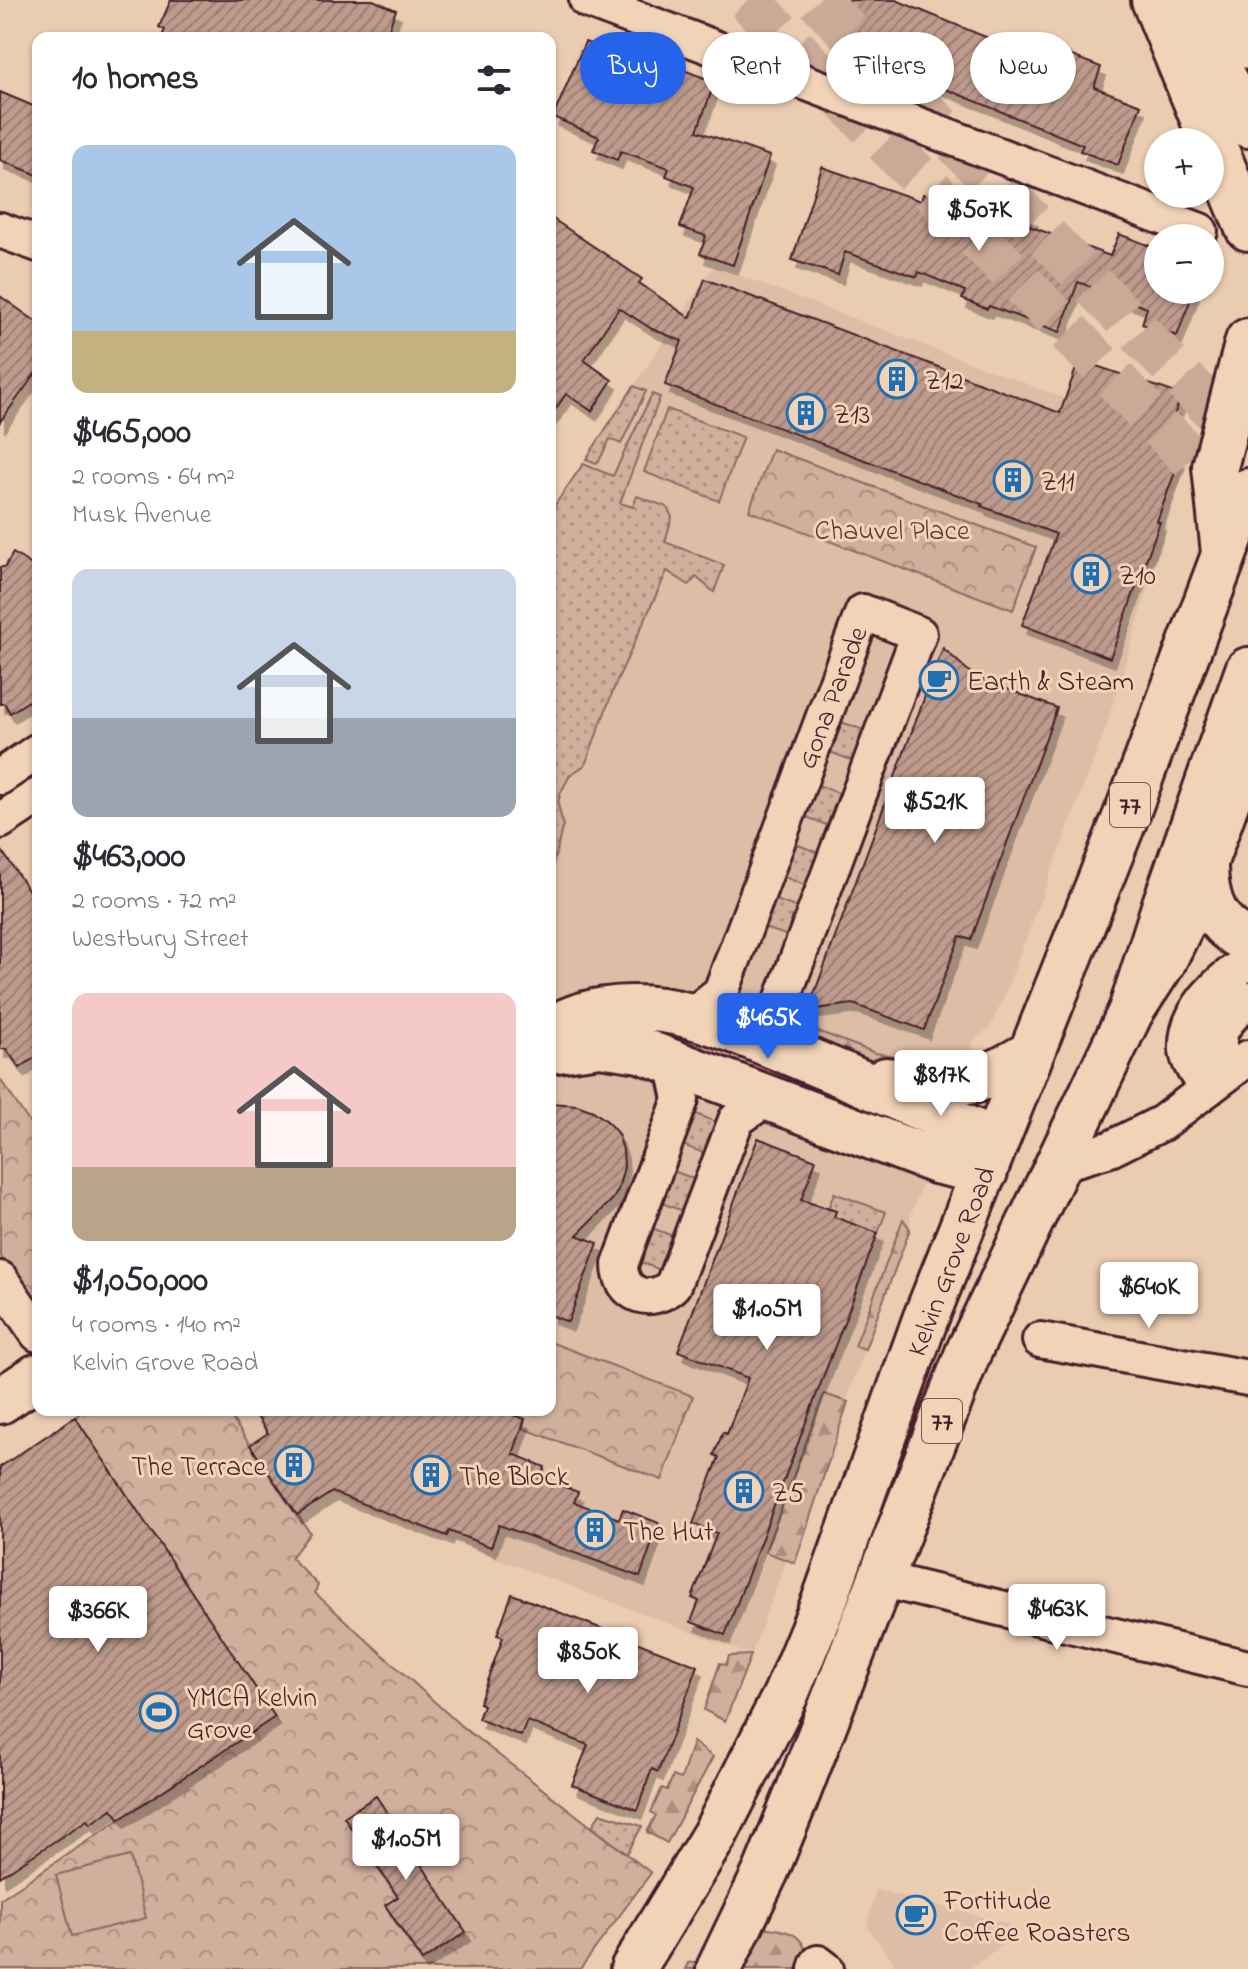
<!DOCTYPE html>
<meta charset="utf-8">
<style>
:root{--surface:#fff;--page:#f2f2f3;--text:#2b2b33;--muted:#7c7c81;--accent:#2563eb}
body{margin:0;font-family:"Indie Flower",sans-serif;background:var(--page);color:var(--text);height:100vh;display:flex;flex-direction:column;font-size:30px;white-space:nowrap}
*{box-sizing:border-box;margin:0}
p{font-size:26px;color:var(--muted)}
.icon{flex:none;width:44px;height:44px;fill:none;stroke:currentColor;stroke-width:2;stroke-linecap:round;stroke-linejoin:round}
.map{position:relative;flex:1;overflow:hidden}
.sheet{position:absolute;left:32px;top:32px;width:524px;height:1384px;display:flex;flex-direction:column;background:var(--surface);border-radius:16px;box-shadow:0 2px 6px #0004}
.sheet>*{flex:none}
.hud{position:absolute;left:580px;top:32px;width:548px;height:72px;display:flex;gap:16px}
.tools{position:absolute;left:1144px;top:128px;display:grid;gap:16px}
.tools a{display:grid;place-items:center;width:80px;height:80px;border-radius:50%;background:var(--surface);box-shadow:0 2px 6px #0004;font-size:40px}
.price{position:absolute;translate:-50% -68px;padding:0 18px;border-radius:8px;background:#fff;color:#222;font-size:26px;line-height:52px;filter:drop-shadow(0 2px 4px #0008)}
.price::after{content:'';position:absolute;left:50%;top:48px;width:24px;height:18px;margin-left:-12px;background:inherit;clip-path:polygon(0 0,100% 0,50% 100%)}
.price.active{background:var(--accent);color:#fff}
ul{padding:0;list-style:none}
li{display:grid;align-content:center;gap:16px;height:424px;padding:0 40px}
li span{display:grid;place-items:center;height:248px;border-radius:16px;color:#555}
li>.icon{margin-inline-start:auto}
span .icon{width:144px;height:144px;fill:#fffc;stroke-width:1}
li b{font-size:34px}
h2{display:flex;justify-content:space-between;align-items:center;height:96px;padding:0 40px;font-size:34px}
.tag{padding:0 28px;border-radius:36px;background:var(--surface);box-shadow:0 2px 6px #0004;font-size:28px;line-height:72px}
.tag.active{background:var(--accent);color:#fff}
.map>svg:first-child{display:block}
.built{fill:#ddbda6}
.grass{fill:url(#grass-dots);stroke:#8d6764;stroke-width:2}
.forest{fill:url(#forest-firs);stroke:#8d6764;stroke-width:2}
.park{fill:url(#park-crowns);stroke:#8d6764;stroke-width:2}
.pitch{fill:#d0af9c;stroke:#8d6764;stroke-width:2}
.building{fill:url(#building-hatch);stroke:#4a1f2b;stroke-width:2;filter:url(#shadow)}
.lines{fill:none;stroke-linecap:round;stroke-linejoin:round}
.highway-tunnel{stroke:#caa996;stroke-width:44;stroke-dasharray:44 22;stroke-linecap:butt}
.street-casing{stroke:#4a1f2b;stroke-width:40}
.secondary-casing{stroke:#4a1f2b;stroke-width:50}
.primary-casing{stroke:#4a1f2b;stroke-width:50}
.highway-casing{stroke:#4a1f2b;stroke-width:50}
.street{stroke:#f1d3b7;stroke-width:34}
.secondary{stroke:#f1d3b7;stroke-width:44}
.primary{stroke:#f1d3b7;stroke-width:44}
.highway{stroke:#f1d3b7;stroke-width:44}
.labels{text-anchor:middle;stroke-width:6;stroke-linejoin:round;paint-order:stroke}
.shield{fill:#f1d3b7;stroke:#7c5555;stroke-width:2}
.shield-label{font-size:26px;font-weight:bold;fill:#4a1f2b}
.poi-label{font-size:28px;fill:#4a1f2b;stroke:#f1d3b7;text-anchor:start}
.park-label{font-size:28px;fill:#5e353c;stroke:#f1d3b7}
.street-label{font-size:28px;fill:#4a1f2b;stroke:#f1d3b7}
</style>
<div class="map">
<svg width="1248" height="1969" viewBox="0 0 1248 1969">
<defs>
<pattern id="grass-dots" width="8" height="8" patternUnits="userSpaceOnUse" patternTransform="scale(2)"><rect width="8" height="8" fill="#d0af9c"/><path d="M2 2h.1M6 6h.1" fill="none" stroke="#ab8e7f" stroke-width="1.8" stroke-linecap="round"/></pattern>
<pattern id="forest-firs" width="22" height="20" patternUnits="userSpaceOnUse" patternTransform="scale(2)"><rect width="22" height="20" fill="#d0af9c"/><path d="M5 1l3.5 6h-7zM16 11l3.5 6h-7z" fill="#ab8e7f"/></pattern>
<pattern id="park-crowns" width="20" height="18" patternUnits="userSpaceOnUse" patternTransform="scale(2)"><rect width="20" height="18" fill="#d0af9c"/><path d="M2 6a3 3 0 1 1 6 0M12 15a3 3 0 1 1 6 0" fill="none" stroke="#ab8e7f"/></pattern>
<pattern id="building-hatch" width="6" height="6" patternUnits="userSpaceOnUse" patternTransform="scale(2)"><rect width="6" height="6" fill="#be9b8c"/><path d="M-1 1l2-2M0 6l6-6M5 7l2-2" fill="none" stroke="#9c7e73"/></pattern>
<filter id="shadow"><feDropShadow dx="5" dy="9" stdDeviation="0" flood-color="#0004"/></filter>
</defs>
<rect width="100%" height="100%" fill="#eaccb1"/>
<filter id="ink" filterUnits="userSpaceOnUse"><feTurbulence type="fractalNoise" baseFrequency=".0125" numOctaves="2"/><feDisplacementMap in="SourceGraphic" scale="16" xChannelSelector="R" yChannelSelector="G"/><feConvolveMatrix kernelMatrix="1 2 1 2 8 2 1 2 1" color-interpolation-filters="sRGB"/></filter>
<g filter="url(#ink)">
<g class="built">
<path d="M714,266L1191,446L1104,733L1001,1004L989,1028L974,1041L910,1217V1229L751,1655L328,1494L297,1515L226,1410H550V512Z"/>
<path d="M876,1890L1006,1923L1015,1936L969,1969H898L867,1926Z"/>
</g>
<g class="grass">
<path d="M634,386L646,391L621,444L610,439L599,461L596,463L586,459Z"/>
<path d="M652,394L660,397L620,503L633,507L637,496L667,507L672,517L665,542L724,565L714,592L696,577L689,585L667,571L616,683L585,765L570,775L560,794L558,804L563,825L550,877V512L583,464L613,476Z"/>
<path d="M667,409L743,437L719,501L644,472Z"/>
<path d="M841,722L864,730L853,761L830,752Z"/>
<path d="M818,785L841,794L829,826L806,817Z"/>
<path d="M796,844L819,853L807,886L784,877Z"/>
<path d="M776,900L798,908L788,936L765,928Z"/>
<path d="M684,1109L726,1126L714,1157L672,1141Z"/>
<path d="M671,1170L697,1180L685,1212L659,1202Z"/>
<path d="M834,1193L886,1212L878,1233L834,1217L836,1211L828,1209Z"/>
<path d="M641,1224L684,1240L671,1274L629,1258Z"/>
<path d="M600,1813L642,1826L627,1854L592,1827Z"/>
</g>
<g class="forest">
<path d="M815,1030L875,1053L920,1060L919,1069C881,1065 842,1054 809,1034Z"/>
<path d="M903,1219L910,1229L865,1349L855,1346Z"/>
<path d="M824,1394L848,1402L795,1563L765,1552Z"/>
<path d="M751,1655L725,1721L704,1710L720,1663L726,1665L729,1656Z"/>
<path d="M693,1742L713,1757L667,1843L647,1832L656,1815L651,1812L662,1788L667,1790L673,1776L681,1779Z"/>
<path d="M760,1927C791,1930 808,1934 808,1969H685L688,1963L701,1961Z"/>
</g>
<g class="park">
<path d="M772,449L1036,547L1013,610L749,511Z"/>
<path d="M0,1079L38,1135V1311L0,1255Z"/>
<path d="M550,1342L693,1396L662,1480L522,1428L525,1419L519,1417L522,1410H550Z"/>
<path d="M85,1410H226L310,1533L291,1558L318,1585L315,1593L460,1725L651,1873L580,1969H0V1899L274,1717L75,1417Z"/>
</g>
<path class="pitch" d="M130,1856L146,1918L72,1936L56,1875Z"/>
<g class="building">
<path d="M171,0H373L396,10L385,38H161L165,30L159,27Z"/>
<path d="M848,0H896L1017,50L1022,37L1101,67L1094,87L1141,105L1118,165L1080,151L1083,145L867,57L868,52L834,39Z"/>
<path d="M585,42L668,75L671,65L715,82L697,131L770,156L733,265L700,254L706,236L680,227L694,187L666,176L669,168L621,151L617,160L593,150L599,137L553,117Z"/>
<path d="M0,92L38,108V175L0,160Z"/>
<path d="M822,167L921,201L923,194L983,215L989,199L1033,217L1029,226L1110,256L1119,234L1158,249V290H1194L1177,336L1142,324L1147,308L1078,282L1060,332L989,306L987,309L962,299L965,291L919,272L917,277L845,252L838,275L792,260Z"/>
<path d="M550,217L642,279L639,283L690,318L705,279L1060,413L1079,360L1182,395L1175,413L1179,415L1165,453L1180,458L1157,521L1160,522L1110,658L1022,625L1056,534L981,506L982,504L665,385L682,341L652,329L619,308L584,360L612,380L592,411L566,394L550,417Z"/>
<path d="M0,296L38,323V370L0,422Z"/>
<path d="M13,553L38,569V695L10,713L5,704H0V567H5Z"/>
<path d="M943,648L975,677L1057,708L971,940L960,936L924,1030L853,1004L808,1010Z"/>
<path d="M0,848L38,904V1055L20,1068L6,1049H0Z"/>
<path d="M550,1103L577,1105L593,1111L607,1121L618,1134L623,1150L624,1167L618,1190L613,1199L577,1235L598,1243L568,1322L550,1315Z"/>
<path d="M758,1138L816,1160L801,1200L836,1211L834,1217L878,1233L725,1635L691,1622L699,1601L692,1598L717,1533L693,1524L719,1457L714,1455L723,1432L727,1434L748,1378L678,1351Z"/>
<path d="M253,1410H499L525,1419L513,1454L545,1467L541,1478L578,1492L574,1502L619,1519L623,1509L659,1523L640,1577L499,1525L491,1547L449,1531L447,1536L332,1492L297,1515L250,1445L268,1433Z"/>
<path d="M75,1417L275,1717L120,1819L112,1809L90,1824L87,1820L0,1877V1467Z"/>
<path d="M512,1594L698,1666L658,1772L652,1769L637,1810L572,1785L588,1745L527,1721L521,1736L478,1719L483,1705L479,1703L503,1637L497,1635Z"/>
<path d="M376,1796L466,1932L422,1961L385,1905L398,1897L344,1817Z"/>
</g>
<g class="lines">
<g class="highway-tunnel">
<path d="M748,0L1235,504"/>
<path d="M818,0L1248,446"/>
</g>
<g class="street-casing">
<g id="street">
<path d="M587,0L1200,231"/>
<path d="M0,230L38,244"/>
<path d="M0,777L38,751"/>
<path d="M0,821L38,796"/>
<path d="M691,1016L721,992L863,612L919,634L778,1011L785,1051"/>
<path d="M673,1062L681,1099L620,1265C620,1296 652,1306 673,1285L736,1120L767,1098"/>
<path d="M1224,1076C1215,1033 1215,1030 1248,1000"/>
<path d="M1207,1089C1200,1078 1189,1065 1187,1051C1184,1011 1219,981 1248,962"/>
<path d="M1059,1164L1110,1149L1162,1123L1248,1058"/>
<path d="M0,1279L38,1334"/>
<path d="M1040,1340L1248,1378"/>
<path d="M880,1579L1248,1668"/>
<path d="M816,1969L818,1963L826,1969"/>
</g>
</g>
<g class="secondary-casing">
<g id="secondary">
<path d="M550,1030C583,1009 624,1005 662,1010C710,1017 755,1039 800,1057C866,1084 931,1112 996,1141"/>
<path d="M550,1051L600,1044L640,1050L936,1161L985,1172"/>
<path d="M886,1080C916,1084 950,1089 979,1079C997,1074 1013,1063 1030,1054"/>
<path d="M0,1401L38,1376"/>
</g>
</g>
<g class="primary-casing">
<g id="primary">
<path d="M633,1969L715,1834L786,1694L824,1602L925,1320L1129,808L1248,491"/>
<path d="M719,1969L766,1871L795,1800L968,1353L1131,1011L1165,904L1248,670"/>
</g>
</g>
<g class="highway-casing">
<g id="highway">
<path d="M1154,0L1248,228"/>
<path d="M1182,0L1195,21L1248,125"/>
<path d="M1225,0L1248,46"/>
<path d="M1224,553L1215,467L1248,341"/>
<path d="M1205,868C1206,901 1215,927 1248,940"/>
<path d="M1131,1011L1163,962L1185,917L1248,743"/>
</g>
</g>
<use href="#street" class="street"/>
<use href="#secondary" class="secondary"/>
<use href="#primary" class="primary"/>
<use href="#highway" class="highway"/>
</g>
</g>
<defs>
<g id="building-ring" transform="scale(2)"><circle r="9.5" fill="#f1d3b7" stroke="#1f6fb2" stroke-width="1.5"/><path d="M-4-6H4V6H1V3H-1V6H-4ZM-2.5-4.3h1.7v1.8h-1.7ZM.8-4.3h1.7v1.8H.8ZM-2.5-1h1.7V.8h-1.7ZM.8-1h1.7V.8H.8Z" fill="#1f6fb2"/></g>
<g id="cafe-ring" transform="scale(2)"><circle r="9.5" fill="#f1d3b7" stroke="#1f6fb2" stroke-width="1.5"/><path d="M-5.5-4.5H6V0H3Q3 3.5 0 3.5H-2.5Q-5.5 3.5-5.5 0ZM3-3.2v2h1.7v-2ZM-6 4.5H4V6H-6Z" fill="#1f6fb2"/></g>
<g id="stadium-ring" transform="scale(2)"><circle r="9.5" fill="#f1d3b7" stroke="#1f6fb2" stroke-width="1.5"/><path d="M0-5a6.5 5 0 1 0 0 10a6.5 5 0 1 0 0-10ZM-3.5-1.8h7v3.6h-7Z" fill="#1f6fb2"/></g>
</defs>
<g fill-rule="evenodd">
<use href="#building-ring" x="897" y="379"/>
<use href="#building-ring" x="806" y="413"/>
<use href="#building-ring" x="1013" y="480"/>
<use href="#building-ring" x="1091" y="574"/>
<use href="#cafe-ring" x="939" y="680"/>
<use href="#building-ring" x="294" y="1465"/>
<use href="#building-ring" x="431" y="1475"/>
<use href="#building-ring" x="744" y="1491"/>
<use href="#building-ring" x="595" y="1530"/>
<use href="#stadium-ring" x="159" y="1712"/>
<use href="#cafe-ring" x="916" y="1915"/>
</g>
<g class="labels">
<g class="shield">
<rect x="1110" y="783" width="40" height="44" rx="6"/>
<rect x="922" y="1399" width="40" height="44" rx="6"/>
</g>
<g class="shield-label">
<text x="1130" y="814">77</text>
<text x="942" y="1430">77</text>
</g>
<g class="poi-label">
<text x="925" y="389">Z12</text>
<text x="834" y="423">Z13</text>
<text x="1041" y="490">Z11</text>
<text x="1119" y="584">Z10</text>
<text x="967" y="690">Earth &amp; Steam</text>
<text x="266" y="1475" text-anchor="end">The Terrace</text>
<text x="459" y="1485">The Block</text>
<text x="772" y="1501">Z5</text>
<text x="623" y="1540">The Hut</text>
<text x="187" y="1706">YMCA Kelvin<tspan x="187" dy="32">Grove</tspan></text>
<text x="944" y="1909">Fortitude<tspan x="944" dy="32">Coffee Roasters</tspan></text>
</g>
<g class="park-label">
<text x="892" y="539">Chauvel Place</text>
</g>
<g class="street-label">
<text transform="translate(831 697) rotate(-69)" y="10">Gona Parade</text>
<text transform="translate(950 1261) rotate(-69)" y="10">Kelvin Grove Road</text>
</g>
</g>
</svg>
<div class="tools">
<a>+</a>
<a>−</a>
</div>
<b class="price" style="left:979px;top:253px">$507K</b>
<b class="price" style="left:935px;top:845px">$521K</b>
<b class="price active" style="left:768px;top:1061px">$465K</b>
<b class="price" style="left:941px;top:1118px">$817K</b>
<b class="price" style="left:1149px;top:1330px">$640K</b>
<b class="price" style="left:767px;top:1352px">$1.05M</b>
<b class="price" style="left:1057px;top:1652px">$463K</b>
<b class="price" style="left:98px;top:1654px">$366K</b>
<b class="price" style="left:588px;top:1695px">$850K</b>
<b class="price" style="left:406px;top:1882px">$1.05M</b>
<div class="hud">
<a class="tag active">Buy</a>
<a class="tag">Rent</a>
<a class="tag">Filters</a>
<a class="tag">New</a>
</div>
<section class="sheet">
<h2>10 homes<svg class="icon" aria-label="filters" viewBox="0 0 24 24"><path d="M4 7h16M4 17h16"/><circle cx="9" cy="7" r="2"/><circle cx="15" cy="17" r="2"/></svg></h2>
<ul>
<li><span style="background:linear-gradient(#a9c7e8 75%,#c2b280 0)"><svg class="icon" aria-label="home" viewBox="0 0 24 24"><path d="M3 11l9-7 9 7M6 9v11h12V9"/></svg></span><div><b>$465,000</b><p>2 rooms · 64 m²</p><p>Musk Avenue</p></div></li>
<li><span style="background:linear-gradient(#c9d6e8 60%,#9aa5b1 0)"><svg class="icon" aria-label="home" viewBox="0 0 24 24"><path d="M3 11l9-7 9 7M6 9v11h12V9"/></svg></span><div><b>$463,000</b><p>2 rooms · 72 m²</p><p>Westbury Street</p></div></li>
<li><span style="background:linear-gradient(#f6c9c9 70%,#b9a48a 0)"><svg class="icon" aria-label="home" viewBox="0 0 24 24"><path d="M3 11l9-7 9 7M6 9v11h12V9"/></svg></span><div><b>$1,050,000</b><p>4 rooms · 140 m²</p><p>Kelvin Grove Road</p></div></li>
</ul>
</section>
</div>
